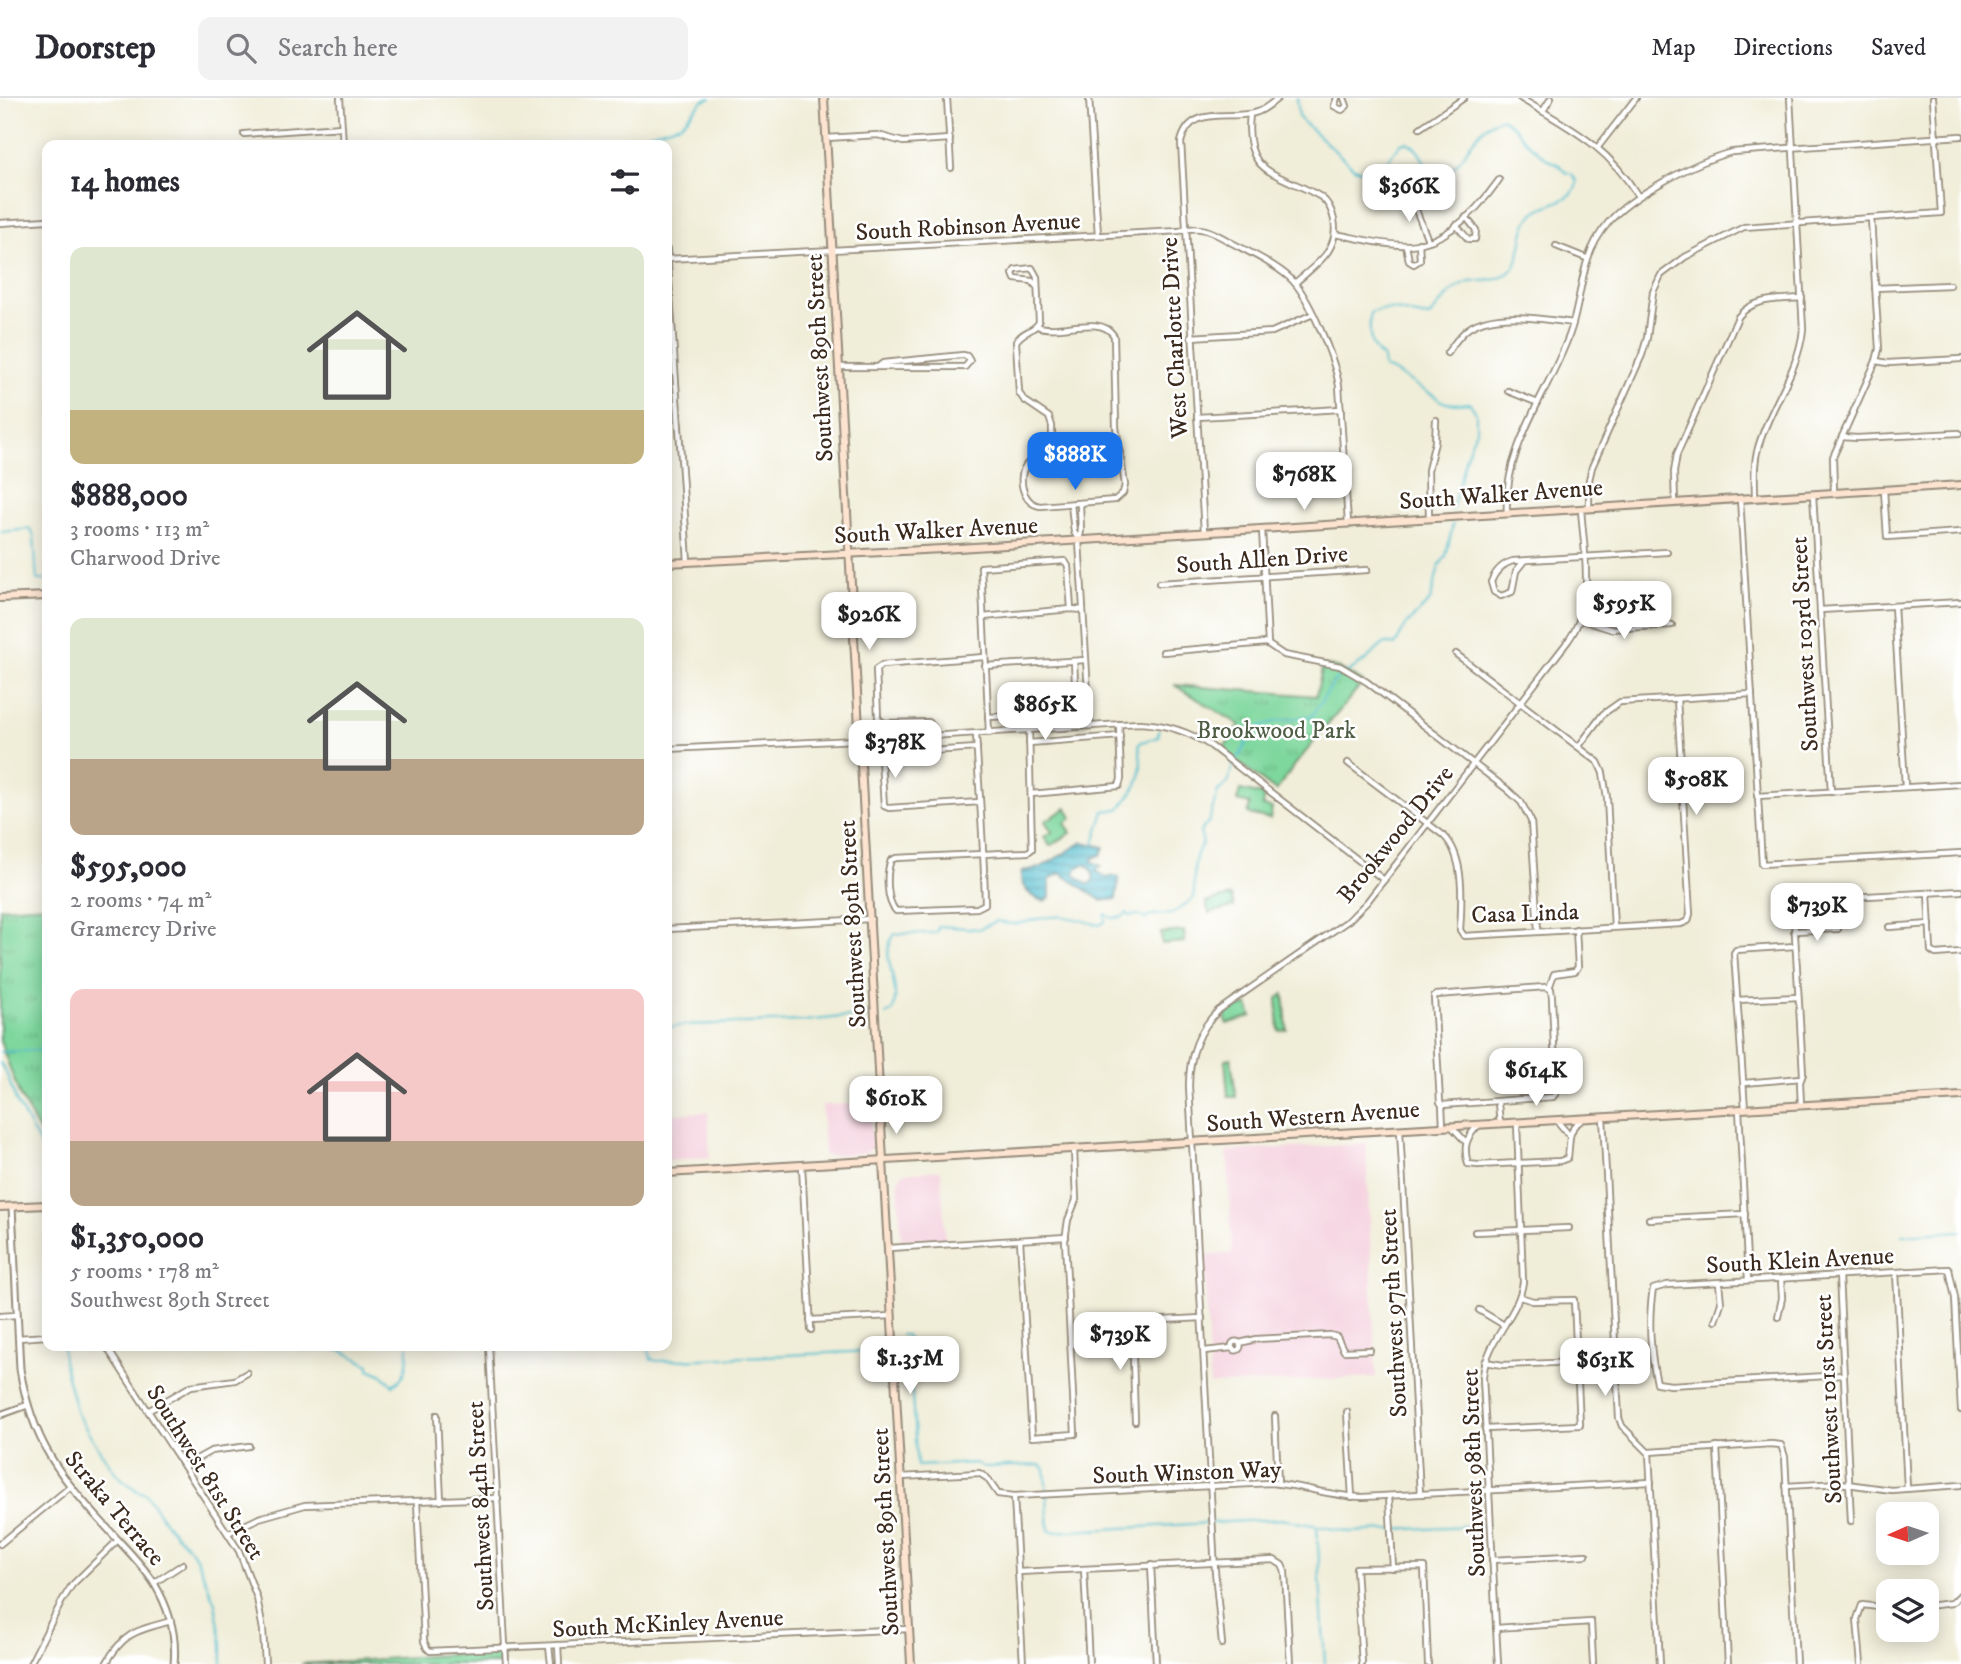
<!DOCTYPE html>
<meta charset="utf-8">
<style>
:root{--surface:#fff;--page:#f2f2f3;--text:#2b2b33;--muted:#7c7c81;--line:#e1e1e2;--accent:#1a73e8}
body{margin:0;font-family:"IM FELL DW Pica",serif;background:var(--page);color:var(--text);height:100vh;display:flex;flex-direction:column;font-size:26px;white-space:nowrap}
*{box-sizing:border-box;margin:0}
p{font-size:23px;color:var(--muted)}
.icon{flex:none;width:38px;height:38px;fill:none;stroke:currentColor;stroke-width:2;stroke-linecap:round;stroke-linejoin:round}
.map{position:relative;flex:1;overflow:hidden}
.side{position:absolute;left:42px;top:42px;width:630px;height:1211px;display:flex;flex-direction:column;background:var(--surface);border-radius:14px;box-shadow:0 4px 18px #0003}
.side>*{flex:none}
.needle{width:46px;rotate:267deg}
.buttons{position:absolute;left:1876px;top:1404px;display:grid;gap:14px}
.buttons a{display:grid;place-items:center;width:63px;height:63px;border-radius:14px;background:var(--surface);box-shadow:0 4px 18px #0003;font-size:35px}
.price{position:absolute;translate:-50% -60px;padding:0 16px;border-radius:14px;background:#fff;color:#222;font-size:23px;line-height:46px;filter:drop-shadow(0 2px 4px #0008)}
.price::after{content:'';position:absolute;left:50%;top:42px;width:21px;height:16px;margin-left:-10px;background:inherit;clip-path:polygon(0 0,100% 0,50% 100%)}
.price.on{background:var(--accent);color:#fff}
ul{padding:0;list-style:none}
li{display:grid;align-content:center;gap:14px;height:371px;padding:0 28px}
li span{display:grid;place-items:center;height:217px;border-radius:14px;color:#555}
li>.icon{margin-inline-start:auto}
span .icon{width:126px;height:126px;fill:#fffc;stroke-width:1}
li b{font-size:30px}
h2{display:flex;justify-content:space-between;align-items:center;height:84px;padding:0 28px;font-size:30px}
header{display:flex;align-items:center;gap:42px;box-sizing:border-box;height:98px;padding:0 35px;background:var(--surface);border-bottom:2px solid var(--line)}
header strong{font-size:33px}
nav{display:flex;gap:38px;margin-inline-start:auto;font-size:24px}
.search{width:490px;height:63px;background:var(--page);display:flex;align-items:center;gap:18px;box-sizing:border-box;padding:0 24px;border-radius:14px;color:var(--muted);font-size:26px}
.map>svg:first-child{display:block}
.built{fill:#f4cfdd}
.grass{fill:#7ed79d;stroke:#5c805e;stroke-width:2}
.park{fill:url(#park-tufts);stroke:#5c805e;stroke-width:2}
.water{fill:url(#water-rules);stroke:#487477;stroke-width:2;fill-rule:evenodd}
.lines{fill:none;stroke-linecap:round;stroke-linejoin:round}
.stream{stroke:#55bfd0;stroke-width:2}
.minor-casing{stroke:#968c7b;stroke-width:8}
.tertiary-casing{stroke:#968c7b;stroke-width:9}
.secondary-casing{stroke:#968c7b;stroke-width:10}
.minor{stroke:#fff;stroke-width:4.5}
.tertiary{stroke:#fff;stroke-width:5}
.secondary{stroke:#fde4d1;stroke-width:6}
.labels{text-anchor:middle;stroke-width:5;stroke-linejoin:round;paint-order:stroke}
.street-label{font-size:24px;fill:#3b2a1e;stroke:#fff}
.park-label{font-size:24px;fill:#4f5e44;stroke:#fff}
</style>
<header>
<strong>Doorstep</strong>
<div class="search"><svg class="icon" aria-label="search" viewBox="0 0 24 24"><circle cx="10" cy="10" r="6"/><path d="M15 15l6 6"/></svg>Search here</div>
<nav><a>Map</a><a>Directions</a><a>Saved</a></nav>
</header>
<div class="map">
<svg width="1961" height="1566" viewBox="0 0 1961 1566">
<defs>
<pattern id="park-tufts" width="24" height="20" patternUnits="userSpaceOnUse" patternTransform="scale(1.75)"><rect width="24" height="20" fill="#7ed79d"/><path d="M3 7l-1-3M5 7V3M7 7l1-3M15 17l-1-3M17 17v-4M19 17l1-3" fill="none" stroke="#6eb987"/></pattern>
<pattern id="water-rules" width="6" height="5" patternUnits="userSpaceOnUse" patternTransform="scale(1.75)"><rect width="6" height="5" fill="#55bfd0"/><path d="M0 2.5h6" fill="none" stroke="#489ba8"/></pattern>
</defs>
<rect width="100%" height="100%" fill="#fff"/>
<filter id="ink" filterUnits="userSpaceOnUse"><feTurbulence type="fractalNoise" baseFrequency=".0143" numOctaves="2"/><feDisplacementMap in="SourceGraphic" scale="14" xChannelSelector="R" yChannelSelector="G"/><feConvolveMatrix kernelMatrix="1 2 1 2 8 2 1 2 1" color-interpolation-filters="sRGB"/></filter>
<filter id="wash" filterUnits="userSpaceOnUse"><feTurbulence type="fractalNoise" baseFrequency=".00686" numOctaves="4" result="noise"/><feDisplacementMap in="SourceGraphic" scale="28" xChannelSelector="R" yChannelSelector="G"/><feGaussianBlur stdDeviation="1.57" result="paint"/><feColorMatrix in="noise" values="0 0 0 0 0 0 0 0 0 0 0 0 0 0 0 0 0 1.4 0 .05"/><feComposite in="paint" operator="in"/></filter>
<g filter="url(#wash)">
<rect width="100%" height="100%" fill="#f0edd8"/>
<g class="built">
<path d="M870,1005L872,1050L865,1055L824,1058L822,1007Z"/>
<path d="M708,1014L710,1059L667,1062V1016Z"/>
<path d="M1366,1046L1376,1279L1210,1287L1204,1157L1232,1155L1227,1053Z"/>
<path d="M941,1072L945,1140L901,1142L898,1082L903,1075Z"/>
</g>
<g class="grass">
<path d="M1240,692L1264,697L1262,708L1272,710L1270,721L1248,716L1250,706L1237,703Z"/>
<path d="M1067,710L1072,720L1065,725L1071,735L1050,748L1044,739L1052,734L1045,723Z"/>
<path d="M1231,798L1234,809L1209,815L1206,804Z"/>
<path d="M1184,833L1185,844L1162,846L1161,835Z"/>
<path d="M1284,896L1287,932L1279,933L1277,901Z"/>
<path d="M1248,907L1252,918L1227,926L1224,914Z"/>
<path d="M1231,960L1236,999H1228L1225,961Z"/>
</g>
<g class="park">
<path d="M1323,567L1341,571L1363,584L1294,668L1276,693L1222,652L1240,627L1174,587L1316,598Z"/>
<path d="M47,807V1048L20,998L0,943V810Z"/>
<path d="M496,1554L502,1557L503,1566H301Z"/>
</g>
<path class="water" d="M1083,744L1104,749L1101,757L1093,760L1092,763L1101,768L1096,772L1106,780L1116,778L1119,780L1116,801L1102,803L1060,775L1050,781V800L1045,803C1032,802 1017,786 1022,773L1040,770ZM1084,766C1091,768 1094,776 1093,783L1088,787L1075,777L1077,770Z"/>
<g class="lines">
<g class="stream">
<path d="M1297,0L1299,20L1354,70C1376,80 1389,62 1401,45L1407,44C1423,52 1424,71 1438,81C1466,67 1472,28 1502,20L1514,29L1524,42L1547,61L1559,67L1565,74L1572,76L1577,84C1574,106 1545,103 1532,117C1517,134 1526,163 1507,176C1495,185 1483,182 1470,184C1453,187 1440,207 1429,219C1408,217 1391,206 1370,215C1370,232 1367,249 1383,260L1384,270C1402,275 1416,289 1433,297C1438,299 1440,304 1447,305C1454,307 1462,305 1470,305L1476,315V332L1466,358L1452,412"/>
<path d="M637,47L649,35L681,26L703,3L711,0"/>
<path d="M0,434L30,431L34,438L37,482H47"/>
<path d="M1094,746L1104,713L1119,711C1142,685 1143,679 1139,645L1158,639L1159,633"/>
<path d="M886,917L893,913C894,908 896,901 895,896C895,874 880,855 895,836L936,835L939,828L979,831L997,823C1021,831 1029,820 1051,819C1067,817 1084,823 1099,827L1105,824V816L1112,820L1122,819L1127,815L1130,818L1138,817L1145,821L1151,817L1172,816L1194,800C1195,783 1191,759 1203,745L1200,734L1209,723L1218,693L1228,685L1232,670L1253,634L1261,628L1277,623L1312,618L1335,582L1363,564L1385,545L1395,547L1406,527L1430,503L1439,468L1446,458L1453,426"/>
<path d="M667,930L685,927L805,923L842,919L867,920"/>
<path d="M0,954L47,952"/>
<path d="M0,965L6,974L17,1005L47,1059"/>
<path d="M1902,1137L1961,1133"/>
<path d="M901,1237H906L908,1241L917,1368L976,1365L982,1369L1040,1367L1045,1371L1049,1432L1052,1434L1281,1421L1350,1434L1486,1427"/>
<path d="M63,1248V1263L77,1316L101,1354L117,1377L136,1392L146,1396L167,1427L193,1454L198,1464L215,1505L222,1546V1566"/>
<path d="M297,1248L301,1252H341L369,1267V1271L381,1276L393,1287C408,1279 408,1263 408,1248"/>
<path d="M648,1248L651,1261L657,1263L872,1253L876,1251L882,1239L888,1238"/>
<path d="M1317,1428L1325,1566"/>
</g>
</g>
</g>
<g filter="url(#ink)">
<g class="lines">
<g class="minor-casing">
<g id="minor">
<path d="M340,0L343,47"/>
<path d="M947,0L951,70"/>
<path d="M1089,0L1098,137"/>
<path d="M1337,0L1334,8L1342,12L1347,8L1344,0"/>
<path d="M1520,0C1570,30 1607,47 1638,98"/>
<path d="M1543,13L1551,0"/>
<path d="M1250,16C1243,79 1277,73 1321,99C1329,105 1332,112 1334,122C1340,153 1315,167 1295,185"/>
<path d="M1420,30L1464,0"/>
<path d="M244,36L342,29"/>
<path d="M826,40L878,37L903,44L950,41"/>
<path d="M1598,49L1636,0"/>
<path d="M1412,102L1428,142"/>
<path d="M0,125L47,122"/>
<path d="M1456,127L1468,141H1475L1476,132L1466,119"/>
<path d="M1335,136C1358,140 1386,148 1410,147C1447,145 1479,110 1499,82"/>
<path d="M1406,147L1409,163L1414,166L1420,162L1419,145"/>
<path d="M1556,148L1586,160"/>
<path d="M667,151L688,464"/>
<path d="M668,161L1179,133C1202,126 1214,135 1234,146C1253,156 1274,166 1290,180C1309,197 1335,262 1339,288L1348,425"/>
<path d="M1037,189L1032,183L1015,181L1013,176L1015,172L1032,170L1037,179L1039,224C1034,234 1021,233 1016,244L1019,295L1024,302L1049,319L1052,328V357C1045,360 1036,359 1030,363C1016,373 1020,405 1040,408L1115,402L1123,395L1125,387L1116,329L1114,238C1101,215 1059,237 1037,228"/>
<path d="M1875,190L1950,187"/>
<path d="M1191,239L1272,234L1313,216"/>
<path d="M1447,255C1454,246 1460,236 1469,230C1495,212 1543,221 1573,225"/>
<path d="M1876,263L1888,265L1961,261"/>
<path d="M839,269H965L970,263L967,258L963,257L883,265L879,268"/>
<path d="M1508,293L1538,305"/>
<path d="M1197,319L1341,311"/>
<path d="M1842,339L1857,340L1959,335"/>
<path d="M1053,355L1063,358L1120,355"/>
<path d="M1884,392L1887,439L1961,434"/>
<path d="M1834,395L1833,359L1876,263L1879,251L1871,120"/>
<path d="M1813,397L1831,694"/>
<path d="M1740,400L1762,766L1961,755"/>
<path d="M1755,400C1755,383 1753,366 1758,350C1769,309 1799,274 1803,231L1790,0"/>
<path d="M1675,405L1674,374L1677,356L1738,219C1753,199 1779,202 1802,200"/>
<path d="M1071,406L1074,434L1079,442"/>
<path d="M1080,406L1081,433L1079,443L1090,628"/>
<path d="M1589,410V382L1592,369L1642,257L1647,240L1653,194L1661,177L1685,159L1744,129L1941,115L1933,0"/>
<path d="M1507,415C1503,350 1549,294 1570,235C1584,195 1578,161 1608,125C1630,98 1697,63 1732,54L1961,38"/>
<path d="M1429,420L1428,372L1435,344L1436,322"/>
<path d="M1262,431L1268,546"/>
<path d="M1204,434L1181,44C1190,7 1226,22 1254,15C1263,13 1271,6 1278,0"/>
<path d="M1524,463L1516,473L1512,494L1501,498L1494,494L1491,484C1495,474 1502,466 1513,463L1667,454"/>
<path d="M1159,485L1367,472"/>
<path d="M1894,508L1905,688"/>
<path d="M1820,512L1961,504"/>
<path d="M983,519L1071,511L1083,512"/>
<path d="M1581,522L1610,531L1672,527"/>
<path d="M1163,554L1266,545L1284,557L1340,568L1367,584L1508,692L1521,704L1531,723L1538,833"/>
<path d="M1456,556L1598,664L1603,675L1607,700L1614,829"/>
<path d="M985,568L1086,562"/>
<path d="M988,619L1071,615L1076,606L1074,563"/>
<path d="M989,635L981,469L1065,463L1068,468L1071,511"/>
<path d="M976,636C979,692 984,749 985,806L977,810L896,813C886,803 886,775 891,762L896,760L1028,754L1032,751L1029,632"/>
<path d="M934,638L933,629L929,624L884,625L878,620L876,571L882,567L984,559"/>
<path d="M1029,645L1120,638"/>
<path d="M1579,648L1603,616L1620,604L1752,596"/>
<path d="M977,650L885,656L881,661L884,708L889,710L980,704"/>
<path d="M667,651L898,640L1139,625C1166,626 1188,633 1211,648L1384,782"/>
<path d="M1348,665L1443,737C1465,757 1462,803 1460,832L1464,838L1681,826L1688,823L1690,816L1677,601"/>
<path d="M1031,696L1119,688L1121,681L1119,626"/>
<path d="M1757,698L1961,686"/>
<path d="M1928,795L1931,853L1936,856L1961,854"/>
<path d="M1889,829L1930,826"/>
<path d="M667,831L871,821"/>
<path d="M1794,833L1838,831"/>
<path d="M1545,889L1551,891L1552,900L1556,995L1553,999L1442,1007L1440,1004L1434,899L1436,897Z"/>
<path d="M1549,890L1554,876L1575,873L1578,869L1576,831"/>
<path d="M1737,902L1798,899"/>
<path d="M1744,985L1801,980"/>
<path d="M1498,1005L1500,1026"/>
<path d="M1442,1007L1443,1029"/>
<path d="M1801,1008L1800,984L1803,976L1793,802L1961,793"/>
<path d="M1739,1011L1748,1182"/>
<path d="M1745,1011L1734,855L1736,852L1795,848"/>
<path d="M1603,1019L1619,1320L1622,1328L1649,1355L1660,1566"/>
<path d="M1479,1027C1466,1039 1463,1049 1468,1066L1478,1067L1560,1063L1568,1060L1570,1038L1557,1023"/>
<path d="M1452,1029L1465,1043"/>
<path d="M1400,1032L1420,1396"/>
<path d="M1570,1038L1574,1028L1583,1021"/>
<path d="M802,1068L811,1232"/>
<path d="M1649,1121L1745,1116"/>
<path d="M1475,1134L1569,1130"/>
<path d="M1020,1142L1032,1339L1075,1336L1065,1142L1068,1122L1076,1102L1074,1052"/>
<path d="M889,1150L1066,1139"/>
<path d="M1896,1174L1907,1390"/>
<path d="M1839,1177L1851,1423"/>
<path d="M1479,1212L1504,1227"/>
<path d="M0,1218L17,1217"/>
<path d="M1778,1219L1782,1200L1781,1181"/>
<path d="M810,1222L892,1218"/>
<path d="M1715,1223L1721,1205L1719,1185"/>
<path d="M18,1240L47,1238"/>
<circle cx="1236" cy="1248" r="4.5"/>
<path d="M1240,1245L1256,1241L1330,1237L1337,1239L1344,1253L1370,1252"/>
<path d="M106,1248L239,1453L257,1500L263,1532L265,1566"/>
<path d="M489,1248L506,1566"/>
<path d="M1204,1253L1232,1250"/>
<path d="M1485,1264L1503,1267L1577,1264"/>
<path d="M1844,1277L1671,1287L1657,1285C1650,1256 1648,1220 1653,1191L1667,1187L1949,1171L1955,1200L1961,1312"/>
<path d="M148,1313L191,1288L235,1282L247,1275"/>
<path d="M1347,1314L1352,1399"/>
<path d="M437,1317L441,1403"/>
<path d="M1275,1318L1278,1386"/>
<path d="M1135,1323L1132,1227L1143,1223L1202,1220"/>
<path d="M1485,1331L1580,1327L1574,1202L1533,1203L1520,1199"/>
<path d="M1717,1349L1728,1566"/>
<path d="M1649,1354L1771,1346L1781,1347L1785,1359L1796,1566"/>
<path d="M184,1368L211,1353L249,1348"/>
<path d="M901,1379L979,1375L987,1380L998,1396L1014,1398L1270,1385C1302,1387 1331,1399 1363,1399L1651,1384"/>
<path d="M1786,1388L1840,1385L1891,1392L1961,1387"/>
<path d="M1014,1398L1023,1566"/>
<path d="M1389,1398L1393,1470"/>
<path d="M417,1404L424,1543L427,1550L430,1553L909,1531"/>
<path d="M228,1435L259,1420L305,1407L498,1400"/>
<path d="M0,1446L70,1389"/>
<path d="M1492,1462L1586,1457"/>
<path d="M1151,1467L1156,1566"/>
<path d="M1084,1471L1089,1566"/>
<path d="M1018,1474L1274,1462L1282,1467L1285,1474L1290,1566"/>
<path d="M154,1485L183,1466"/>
<path d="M1927,1508L1952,1505L1961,1496"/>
<path d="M1496,1530L1591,1524L1593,1566"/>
<path d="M1222,1546L1215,1473L1189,988C1189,958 1197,933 1219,912L1349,822L1367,804L1568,543C1596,504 1584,457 1581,411"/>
<path d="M558,1547L559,1566"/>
<path d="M549,1548L551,1566"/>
<path d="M30,1566L62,1503L72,1487L118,1442"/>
<path d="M106,1566C123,1534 138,1532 171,1523"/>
<path d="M1362,1566L1356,1470L1424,1469L1428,1566"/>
<path d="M1498,1566L1483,1279C1486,1242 1518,1219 1523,1184L1517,1025"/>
<path d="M1861,1566L1857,1521L1862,1507L1888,1510"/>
</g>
</g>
<g class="tertiary-casing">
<g id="tertiary">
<path d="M12,1109L20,1271C32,1344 60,1379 109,1432C124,1449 142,1466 154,1485C169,1510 177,1536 174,1566"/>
<path d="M0,1317L28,1307"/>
</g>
</g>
<g class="secondary-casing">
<g id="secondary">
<path d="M824,0L911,1566"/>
<path d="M667,465L942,451L1961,387"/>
<path d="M0,500L47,498"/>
<path d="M667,1075L1961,998"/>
<path d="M0,1109L47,1107"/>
</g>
</g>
<use href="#minor" class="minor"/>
<use href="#tertiary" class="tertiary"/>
<use href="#secondary" class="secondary"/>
</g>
</g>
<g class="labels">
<g class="street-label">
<text transform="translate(968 128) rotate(-3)" y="8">South Robinson Avenue</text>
<text transform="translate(1174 240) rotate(-93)" y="8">West Charlotte Drive</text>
<text transform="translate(819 260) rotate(-93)" y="8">Southwest 89th Street</text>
<text transform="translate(1501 396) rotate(-4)" y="8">South Walker Avenue</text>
<text transform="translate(936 432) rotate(-3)" y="8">South Walker Avenue</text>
<text transform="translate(1262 461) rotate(-4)" y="8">South Allen Drive</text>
<text transform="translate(1804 546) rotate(-93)" y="8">Southwest 103rd Street</text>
<text transform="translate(1395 736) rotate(-51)" y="8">Brookwood Drive</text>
<text transform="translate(1525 815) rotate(-2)" y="8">Casa Linda</text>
<text transform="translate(852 826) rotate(-93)" y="8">Southwest 89th Street</text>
<text transform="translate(1313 1018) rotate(-4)" y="8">South Western Avenue</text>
<text transform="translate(1800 1162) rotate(-3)" y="8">South Klein Avenue</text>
<text transform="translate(1393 1215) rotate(-93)" y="8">Southwest 97th Street</text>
<text transform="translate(1828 1301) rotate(-93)" y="8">Southwest 101st Street</text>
<text transform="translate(206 1374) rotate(58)" y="8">Southwest 81st Street</text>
<text transform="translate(1187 1374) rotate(-2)" y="8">South Winston Way</text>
<text transform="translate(1473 1375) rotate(-92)" y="8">Southwest 98th Street</text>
<text transform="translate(480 1408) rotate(-93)" y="8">Southwest 84th Street</text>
<text transform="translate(115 1410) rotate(50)" y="8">Straka Terrace</text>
<text transform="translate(885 1434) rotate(-93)" y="8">Southwest 89th Street</text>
<text transform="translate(668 1525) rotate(-3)" y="8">South McKinley Avenue</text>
</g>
<g class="park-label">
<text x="1276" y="640">Brookwood Park</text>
</g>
</g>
</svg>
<div class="buttons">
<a><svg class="needle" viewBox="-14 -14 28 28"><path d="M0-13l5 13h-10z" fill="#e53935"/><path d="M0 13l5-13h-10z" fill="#7c7c81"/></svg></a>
<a><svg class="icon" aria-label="layers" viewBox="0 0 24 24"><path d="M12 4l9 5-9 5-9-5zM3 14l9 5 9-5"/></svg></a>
</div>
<b class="price" style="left:1409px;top:126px">$366K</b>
<b class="price on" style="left:1075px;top:394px">$888K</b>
<b class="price" style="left:1304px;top:414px">$768K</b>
<b class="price" style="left:1624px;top:543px">$595K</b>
<b class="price" style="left:869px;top:554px">$926K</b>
<b class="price" style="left:1045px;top:644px">$865K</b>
<b class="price" style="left:895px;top:682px">$378K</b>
<b class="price" style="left:1696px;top:719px">$508K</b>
<b class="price" style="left:1817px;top:845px">$739K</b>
<b class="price" style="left:1536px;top:1010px">$614K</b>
<b class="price" style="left:896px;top:1038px">$610K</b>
<b class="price" style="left:1120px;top:1274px">$739K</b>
<b class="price" style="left:910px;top:1298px">$1.35M</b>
<b class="price" style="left:1605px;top:1300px">$631K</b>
<section class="side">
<h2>14 homes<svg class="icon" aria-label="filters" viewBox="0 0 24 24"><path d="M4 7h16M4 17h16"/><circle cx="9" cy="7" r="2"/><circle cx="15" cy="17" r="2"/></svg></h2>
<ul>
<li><span style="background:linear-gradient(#dfe7d0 75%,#c2b280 0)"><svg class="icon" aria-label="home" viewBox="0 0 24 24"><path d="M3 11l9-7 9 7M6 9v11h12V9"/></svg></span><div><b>$888,000</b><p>3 rooms · 113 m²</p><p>Charwood Drive</p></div></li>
<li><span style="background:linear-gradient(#dfe7d0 65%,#b9a48a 0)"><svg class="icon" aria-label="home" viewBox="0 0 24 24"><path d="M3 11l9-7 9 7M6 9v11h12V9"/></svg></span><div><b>$595,000</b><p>2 rooms · 74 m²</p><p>Gramercy Drive</p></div></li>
<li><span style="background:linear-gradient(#f6c9c9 70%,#b9a48a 0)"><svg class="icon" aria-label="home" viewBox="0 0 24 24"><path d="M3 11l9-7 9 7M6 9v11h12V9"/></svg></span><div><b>$1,350,000</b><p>5 rooms · 178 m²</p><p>Southwest 89th Street</p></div></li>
</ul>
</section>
</div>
